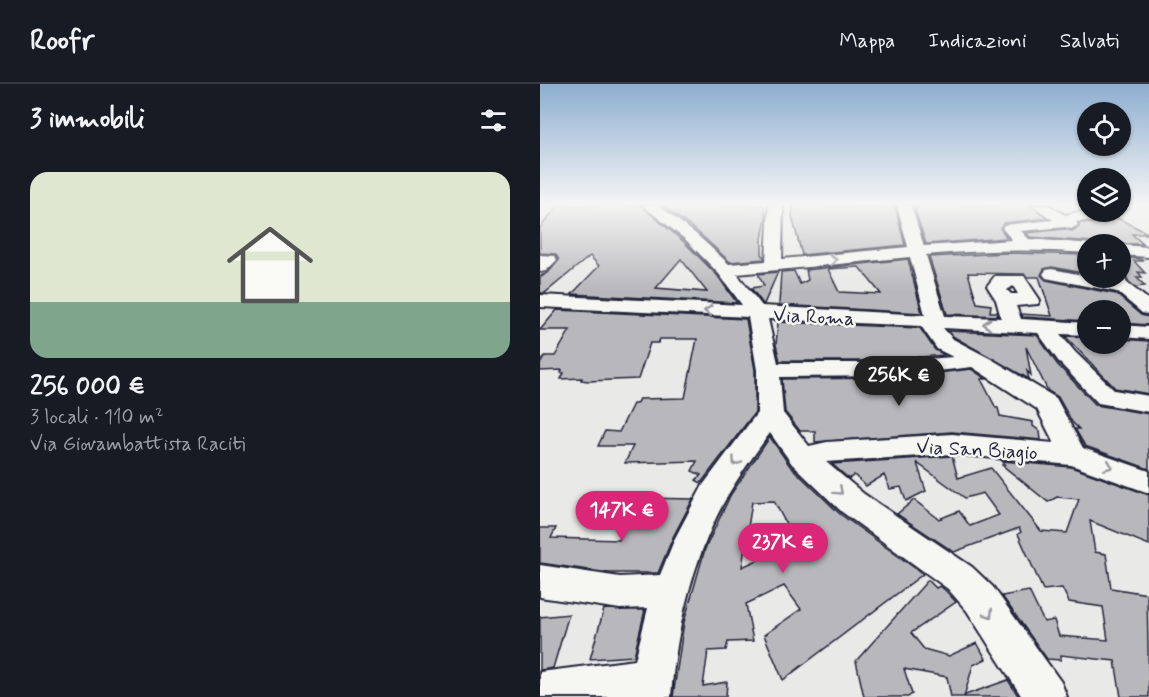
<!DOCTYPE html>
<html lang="it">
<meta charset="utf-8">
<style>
:root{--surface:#171b24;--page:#242831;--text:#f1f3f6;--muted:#9ea1a6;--line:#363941;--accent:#db2777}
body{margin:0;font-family:Mynerve,sans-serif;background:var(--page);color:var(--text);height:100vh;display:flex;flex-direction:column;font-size:22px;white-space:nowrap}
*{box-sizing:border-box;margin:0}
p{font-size:20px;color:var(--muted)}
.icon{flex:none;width:33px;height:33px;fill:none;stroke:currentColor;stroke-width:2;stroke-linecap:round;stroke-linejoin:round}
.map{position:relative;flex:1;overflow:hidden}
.drawer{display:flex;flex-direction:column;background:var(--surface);width:540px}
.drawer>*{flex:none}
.tools{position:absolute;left:537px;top:18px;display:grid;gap:12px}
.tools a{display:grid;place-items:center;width:54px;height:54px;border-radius:50%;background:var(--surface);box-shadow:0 2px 4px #0004;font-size:30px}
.price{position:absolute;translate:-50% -51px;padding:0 14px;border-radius:21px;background:var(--accent);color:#fff;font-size:20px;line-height:39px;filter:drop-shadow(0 2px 3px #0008)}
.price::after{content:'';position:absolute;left:50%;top:36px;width:18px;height:14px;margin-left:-9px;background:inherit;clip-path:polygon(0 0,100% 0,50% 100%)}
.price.active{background:#222;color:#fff}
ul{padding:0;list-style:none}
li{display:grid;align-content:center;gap:12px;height:318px;padding:0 30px}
li span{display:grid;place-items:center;height:186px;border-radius:18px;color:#555}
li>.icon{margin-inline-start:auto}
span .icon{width:108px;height:108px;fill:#fffc;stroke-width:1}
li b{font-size:26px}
h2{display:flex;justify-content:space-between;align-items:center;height:72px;padding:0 30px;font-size:26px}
header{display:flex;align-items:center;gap:36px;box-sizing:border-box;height:84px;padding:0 30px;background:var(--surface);border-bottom:2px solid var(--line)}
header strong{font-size:28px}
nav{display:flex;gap:33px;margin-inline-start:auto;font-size:21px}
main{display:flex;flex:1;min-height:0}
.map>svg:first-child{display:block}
.building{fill:#b8b8bc;stroke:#22223b;stroke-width:1.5;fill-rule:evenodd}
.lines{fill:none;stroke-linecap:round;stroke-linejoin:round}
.minor-casing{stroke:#22223b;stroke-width:4}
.minor{fill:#f6f6f2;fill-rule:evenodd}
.oneway{stroke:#9797a0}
.labels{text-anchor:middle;stroke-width:5;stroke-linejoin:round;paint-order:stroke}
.street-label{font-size:20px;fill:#22223b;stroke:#f6f6f2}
</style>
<header>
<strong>Roofr</strong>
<nav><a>Mappa</a><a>Indicazioni</a><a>Salvati</a></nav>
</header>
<main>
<section class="drawer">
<h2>3 immobili<svg class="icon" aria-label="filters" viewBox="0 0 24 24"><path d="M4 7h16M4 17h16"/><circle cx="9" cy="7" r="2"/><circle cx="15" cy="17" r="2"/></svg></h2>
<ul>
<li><span style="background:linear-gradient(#dfe7d0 70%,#7fa58c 0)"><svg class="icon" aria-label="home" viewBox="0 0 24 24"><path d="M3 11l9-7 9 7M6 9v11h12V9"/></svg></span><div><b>256 000 €</b><p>3 locali · 110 m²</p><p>Via Giovambattista Raciti</p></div></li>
</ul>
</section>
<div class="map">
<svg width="609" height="613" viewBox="0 0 609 613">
<rect width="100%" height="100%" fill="#e9e9e7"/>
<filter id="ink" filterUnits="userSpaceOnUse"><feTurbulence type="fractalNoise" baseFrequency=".0167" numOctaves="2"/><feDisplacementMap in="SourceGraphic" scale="12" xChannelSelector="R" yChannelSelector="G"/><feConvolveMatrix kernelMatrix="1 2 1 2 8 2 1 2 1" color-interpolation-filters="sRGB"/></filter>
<g filter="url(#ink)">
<g class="building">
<path d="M18,121H100L144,158L177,191L197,219L32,210L59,182L50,172L5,209H0V194L3,192H0L8,189L19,176L15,170L0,169V144ZM141,175L167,208L116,204Z"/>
<path d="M122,121H224L226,133L222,155V172H224V175L190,178L158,148Z"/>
<path d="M254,121L355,123L365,161L262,171L252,132Z"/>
<path d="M377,121H490L507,134L464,139L460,144L467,154L386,160L374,123H378Z"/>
<path d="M560,128H566L609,150H592L603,160H555L553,158L490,153L486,149L525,145L532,147L539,143L540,139L565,140L569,135Z"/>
<path d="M467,169L548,171V190L512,183L504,185L501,191L506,196L576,210L601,231L609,233V241L580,239V226H548V237L483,233L481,230L512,232L499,193H487L484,190L428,189L437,219L451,221L450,228H457L458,232L407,230L389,173Z"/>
<path d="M580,173L600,175L603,177H594L605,189L598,188L602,193H596L605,202L595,203L589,198L584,189H580Z"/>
<path d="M368,175L382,229L239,221L241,188L254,187L260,200L268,196L266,186ZM319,183L341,210L299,208L288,185Z"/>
<path d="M238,188L224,220H223L211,204L224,202L218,190Z"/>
<path d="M17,226L206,235L215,286V328L161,399L156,396L161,391L152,387L157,377L85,379L93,362H58L65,347L79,348L93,320H96L99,315L145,314L157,255H120L118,259H110L98,295L48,297L41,296L42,294L21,295L24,289H21L22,286L0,287V280L5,272H15L30,246H0Z"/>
<path d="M238,238L380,244L395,266L405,271L332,277H240L236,261Z"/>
<path d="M408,247L497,251L517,280L556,321L609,330V385L545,362L535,345H539L532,338L518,313L508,307L486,263L491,291L487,287L489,295L414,253Z"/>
<path d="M525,252L548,253V260H580V255L609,257V310L575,304Z"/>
<path d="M431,285L446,295H441L456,324H458L460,332L493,338V342L500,347L501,356L412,348L275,358V347H260L245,328L242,295L357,294Z"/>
<path d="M230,353L250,382L300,430L383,490L243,596L224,551L261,525L244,502L206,520L213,557L188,558L186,566L168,567L163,602L187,598L186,613H133L144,538L165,465L191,410ZM234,417L256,459L202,483L212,418Z"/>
<path d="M412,372L418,394L451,384L501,447L527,449L539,415L517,413L508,418L462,381L465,380L462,377L531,383L609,411V461L550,437L555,468L566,470L571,504L607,510L609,613H581L575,577L521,571V576L507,575L462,512L489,507L504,538L514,536L519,552L568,556L563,523L529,518L522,504L503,506L478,450L481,448L479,444L414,468L357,430L374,416L399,435L419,427L430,442L459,431L443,409L425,414L377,379L386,407L366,417L361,403L350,405L344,391L326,402L314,391L309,395L292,380Z"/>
<path d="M99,414L153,415L133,453L118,489H69L0,479V444H16L11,454L79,456L86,439H91Z"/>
<path d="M388,496L396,504L400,502L406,507L416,518L371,549L384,565L409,572L437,559L446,575L433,581L424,613H411L407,593L364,585L372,610L368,613H324L316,577Z"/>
<path d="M64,525L105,526L94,572L50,575Z"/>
<path d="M29,530L13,584L0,586V533Z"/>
<path d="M468,596L479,613H425V611Z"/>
</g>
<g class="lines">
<g class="minor-casing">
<g id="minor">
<path d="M102,121H118L156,150L189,180L226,177L229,121H243L242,175L368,163L357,121H371L384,162L472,156L462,144L464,141L513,136L492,121H509L525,131C539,128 556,123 567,135L565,138C555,140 546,135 536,138L538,141L531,145L525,143L481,147L489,155L553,160H548V169C493,165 441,166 386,171L405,232L461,234L456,216L447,202L455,192H484L500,216L498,220L476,222L481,235L548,239V251L520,250L535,268L574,306L609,312V328L558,319L519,278L498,249L403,244L413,255L453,276L516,314L543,364L609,387V409L531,381L412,370L286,378L324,410L432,483L453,503L521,598L527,613H482L427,527L408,505L302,428L252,380L230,349C214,371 197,394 184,418C152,478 136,546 131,613H0V588L95,576L108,524L80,525L0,513V481L80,493L120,491L135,454L163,401L217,329V286L208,233L0,223V211L202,221L179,190L146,156ZM370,173L385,231L222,222L197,190ZM473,202L478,210H471L467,206ZM228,235L381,242L397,265L413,273L332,279H238ZM432,283L497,325L514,359L412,350L287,358L269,362L243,329L240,293L357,292Z"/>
<path d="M580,161L609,163V173L580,171Z"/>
<path d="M0,171L15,172L17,176L6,187L0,188Z"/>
<path d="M512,185L568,196V194H580L582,190L587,199L609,216V231L602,229L577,208L506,194L503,190L506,186Z"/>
<path d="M580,241L609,243V255L580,253Z"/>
</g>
</g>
<use href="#minor" class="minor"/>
</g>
<defs><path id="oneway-chevron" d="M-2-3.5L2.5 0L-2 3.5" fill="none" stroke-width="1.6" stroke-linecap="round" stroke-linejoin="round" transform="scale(1.5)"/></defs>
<g class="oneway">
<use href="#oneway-chevron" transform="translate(293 176) rotate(-6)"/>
<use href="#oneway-chevron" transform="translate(168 227) rotate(-177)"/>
<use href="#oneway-chevron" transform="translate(447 240) rotate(-177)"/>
<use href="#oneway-chevron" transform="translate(196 378) rotate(124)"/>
<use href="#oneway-chevron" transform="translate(569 382) rotate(21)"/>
<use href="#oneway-chevron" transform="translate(299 407) rotate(42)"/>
<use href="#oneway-chevron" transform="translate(449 530) rotate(58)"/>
</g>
</g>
<linearGradient id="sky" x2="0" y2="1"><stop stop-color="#8daed0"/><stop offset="0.58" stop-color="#f5f5f4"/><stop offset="1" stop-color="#f5f5f4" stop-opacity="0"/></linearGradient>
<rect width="609" height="207" fill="url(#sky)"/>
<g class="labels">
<g class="street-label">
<text transform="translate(274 232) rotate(3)" y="7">Via Roma</text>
<text transform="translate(437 365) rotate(3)" y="7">Via San Biagio</text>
</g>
</g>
</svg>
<div class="tools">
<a><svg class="icon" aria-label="locate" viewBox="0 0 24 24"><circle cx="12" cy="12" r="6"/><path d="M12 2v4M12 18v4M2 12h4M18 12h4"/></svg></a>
<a><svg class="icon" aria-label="layers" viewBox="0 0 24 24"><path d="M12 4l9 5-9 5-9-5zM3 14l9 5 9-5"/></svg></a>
<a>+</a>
<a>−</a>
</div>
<b class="price active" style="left:359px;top:323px">256K €</b>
<b class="price" style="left:82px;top:458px">147K €</b>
<b class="price" style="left:243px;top:490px">237K €</b>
</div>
</main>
